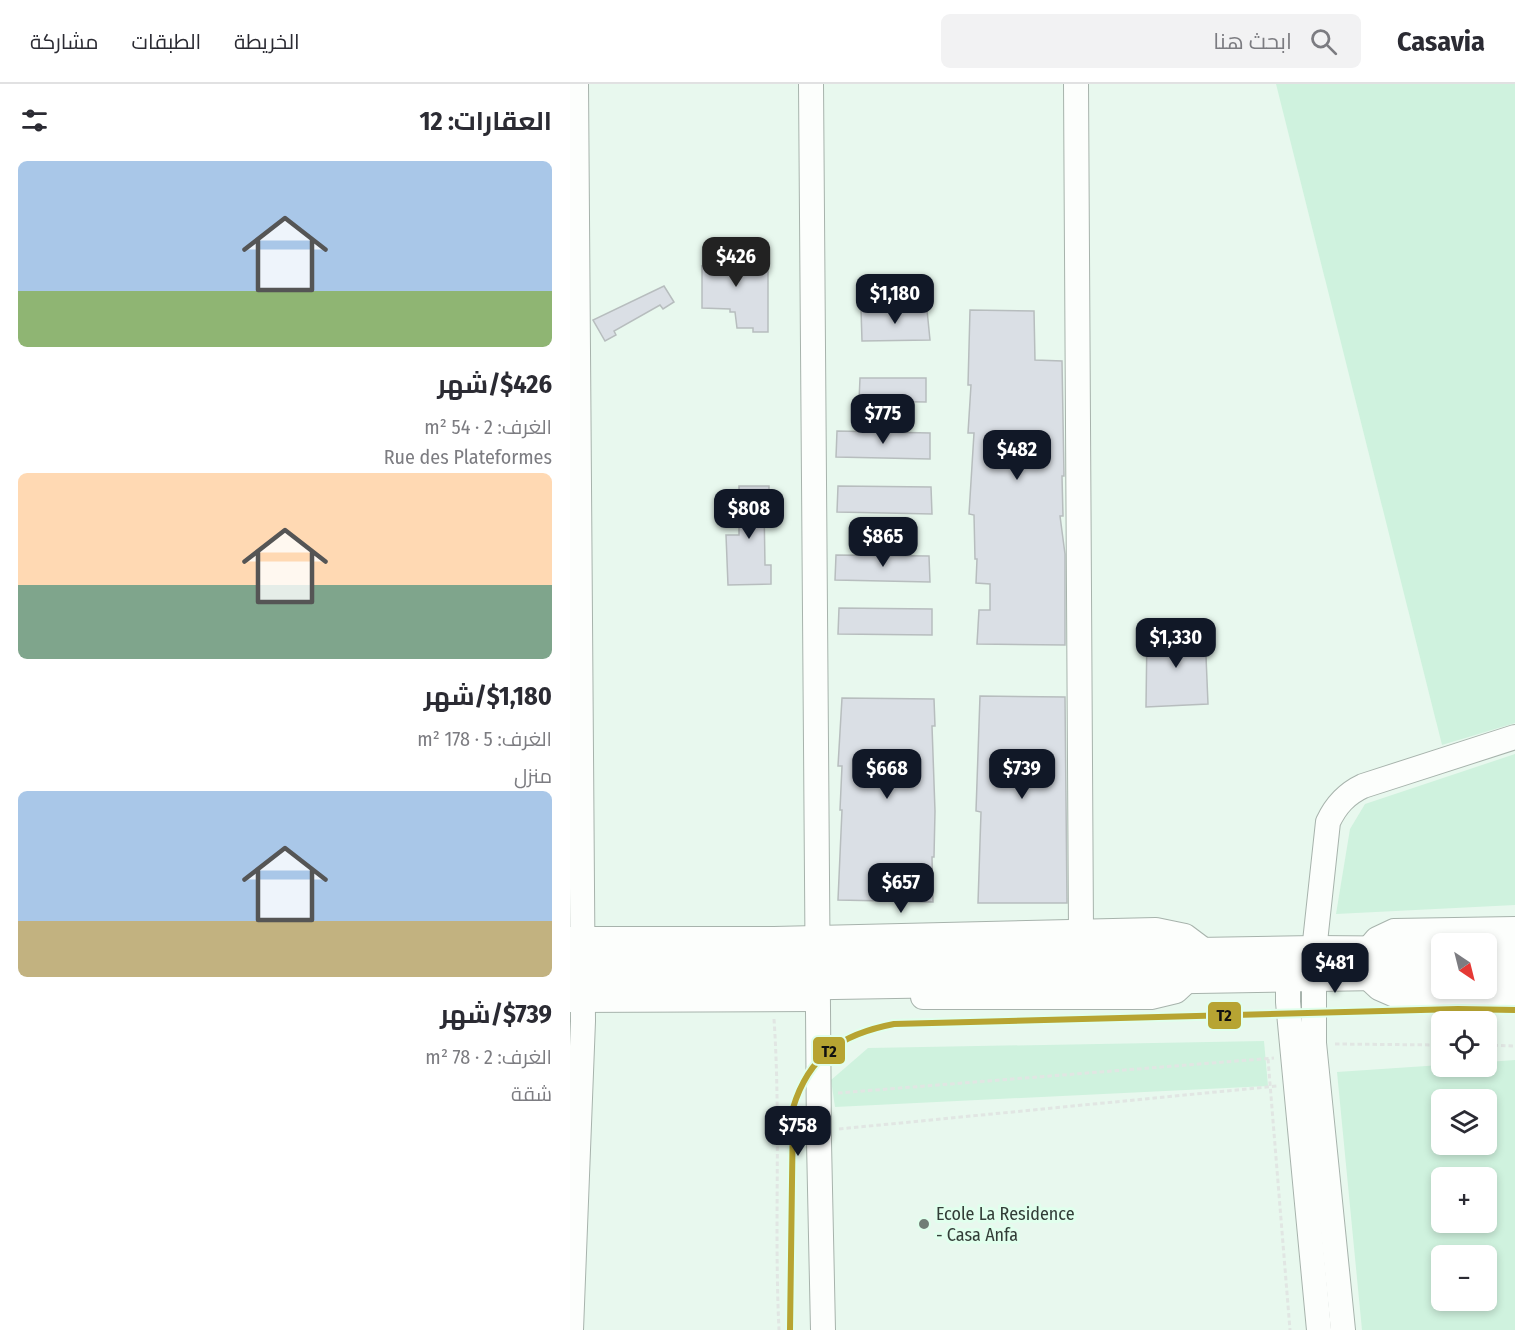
<!DOCTYPE html>
<html lang="ar">
<meta charset="utf-8">
<style>
:root{--surface:#fff;--page:#f2f2f3;--text:#2b2b33;--muted:#7c7c81;--line:#e1e1e2;--accent:#111827}
body{margin:0;font-family:"Fira Sans Condensed",Cairo,sans-serif;background:var(--page);color:var(--text);direction:rtl;height:100vh;display:flex;flex-direction:column;font-size:22px;white-space:nowrap}
*{box-sizing:border-box;margin:0}
p{font-size:20px;color:var(--muted)}
.icon{flex:none;width:33px;height:33px;fill:none;stroke:currentColor;stroke-width:2;stroke-linecap:round;stroke-linejoin:round}
.map{position:relative;flex:1;overflow:hidden;direction:ltr}
.details{display:flex;flex-direction:column;background:var(--surface);width:570px}
.details>*{flex:none}
.needle{width:39px;rotate:145deg}
.controls{position:absolute;left:861px;top:849px;display:grid;gap:12px}
.controls a{display:grid;place-items:center;width:66px;height:66px;border-radius:9px;background:var(--surface);box-shadow:0 3px 9px #0003;font-size:30px}
.price{position:absolute;translate:-50% -51px;padding:0 14px;border-radius:12px;background:var(--accent);color:#fff;font-size:20px;line-height:39px;filter:drop-shadow(0 2px 3px #0008)}
.price::after{content:'';position:absolute;left:50%;top:36px;width:18px;height:14px;margin-left:-9px;background:inherit;clip-path:polygon(0 0,100% 0,50% 100%)}
.price.selected{background:#222;color:#fff}
ul{padding:0;list-style:none}
li{display:grid;align-content:center;gap:12px;height:318px;padding:0 18px}
li span{display:grid;place-items:center;height:186px;border-radius:9px;color:#555}
li>.icon{margin-inline-start:auto}
span .icon{width:108px;height:108px;fill:#fffc;stroke-width:1}
li b{font-size:26px}
h2{display:flex;justify-content:space-between;align-items:center;height:72px;padding:0 18px;font-size:26px}
header{display:flex;align-items:center;gap:36px;box-sizing:border-box;height:84px;padding:0 30px;background:var(--surface);border-bottom:2px solid var(--line)}
header strong{font-size:28px}
nav{display:flex;gap:33px;margin-inline-start:auto;font-size:21px}
.search{width:420px;height:54px;background:var(--page);display:flex;align-items:center;gap:15px;box-sizing:border-box;padding:0 21px;border-radius:9px;color:var(--muted);font-size:22px}
main{display:flex;flex:1;min-height:0}
.map>svg:first-child{display:block}
.green{fill:#cff2de;fill-rule:evenodd}
.building{fill:#dadfe5;stroke:#b7bdbe;stroke-width:1.5}
.lines{fill:none;stroke-linecap:round;stroke-linejoin:round}
.minor-casing{stroke:#a7b3ac;stroke-width:26}
.major-casing{stroke:#a7b3ac;stroke-width:32}
.path{stroke:#e1e6e3;stroke-width:3;stroke-dasharray:4.5 3;stroke-linecap:butt}
.minor{stroke:#fcfefc;stroke-width:24}
.major{stroke:#fcfefc;stroke-width:30}
.tram-1-casing{stroke:#e1ffed;stroke-width:10}
.tram-1{stroke:#b7a432;stroke-width:6}
.poi-dot{fill:#727e77;stroke:#e1ffed;stroke-width:2}
.labels{text-anchor:middle;stroke-width:6;stroke-linejoin:round;paint-order:stroke}
.poi-label{font-size:18px;fill:#323d37;stroke:#e1ffed;text-anchor:start}
.line-badge{stroke:#e1ffed;stroke-width:2}
.pale-badge-label{font-size:16px;text-anchor:middle;font-weight:bold;fill:#111}
</style>
<header>
<strong>Casavia</strong>
<div class="search"><svg class="icon" aria-label="search" viewBox="0 0 24 24"><circle cx="10" cy="10" r="6"/><path d="M15 15l6 6"/></svg>ابحث هنا</div>
<nav><a>الخريطة</a><a>الطبقات</a><a>مشاركة</a></nav>
</header>
<main>
<div class="map">
<svg width="945" height="1246" viewBox="0 0 945 1246">
<rect width="100%" height="100%" fill="#e8f8ee"/>
<g class="green">
<path d="M706,0H945V639L872,661Z"/>
<path d="M945,670V821L766,830L780,745L795,720Z"/>
<path d="M694,957L698,1002L265,1023L261,996L298,964Z"/>
<path d="M945,976V1246H792L767,988L871,981L916,982L917,978ZM872,1016H916V1060H872ZM872,1094H916V1138H872ZM872,1172H916V1216H872Z"/>
</g>
<g class="building">
<path d="M136,160L159,161V179H198V248H183V244H167L165,228H160V225L132,224V182L136,183Z"/>
<path d="M94,202L104,218L93,225L90,221L44,247L46,251L35,257L23,236Z"/>
<path d="M291,225L357,226L360,256L292,257Z"/>
<path d="M400,226L464,227L465,276L492,277L494,392H492L493,432H490L495,470V561L407,560L409,526H420V500L406,499L407,475H405L404,431L399,430L404,349H398L401,301H398Z"/>
<path d="M290,294H356V318L289,317Z"/>
<path d="M267,347L360,349V375L266,373Z"/>
<path d="M169,402H199V420H194L195,481H201V500L158,501L156,451H169Z"/>
<path d="M268,402L361,403L362,430L267,428Z"/>
<path d="M266,471L359,472L360,498L265,496Z"/>
<path d="M269,524L362,525V551L268,550Z"/>
<path d="M577,547L635,548L638,620L576,623Z"/>
<path d="M410,612L495,613L497,819H408L411,728L406,727Z"/>
<path d="M272,614L364,615L365,642H362L365,727L364,773H362L363,818L268,816L272,726H270L272,682H268Z"/>
</g>
<g class="lines">
<g class="minor-casing">
<g id="minor">
<path d="M241,0L249,1058L253,1246"/>
<path d="M506,0L511,848"/>
<path d="M0,855H204L586,846L615,852L639,870"/>
<path d="M795,869L807,855L824,847L945,845"/>
<path d="M718,875V918L749,1246"/>
<path d="M795,891L809,904L825,911L945,910"/>
<path d="M353,913H581L606,907L619,895"/>
<path d="M0,916L244,915"/>
<path d="M1,1246L13,937L6,0"/>
<path d="M773,1246L744,959V867L758,738C766,721 776,710 793,702L945,653"/>
</g>
</g>
<g class="major-casing">
<g id="major">
<path d="M916,867H945"/>
<path d="M0,875L203,876L744,867L872,868"/>
<path d="M916,890H945"/>
<path d="M0,898L203,901L872,890"/>
</g>
</g>
<g class="path">
<path d="M204,935C211,1038 204,1142 209,1246"/>
<path d="M765,960L872,961"/>
<path d="M916,961L945,962"/>
<path d="M698,975L720,1246"/>
<path d="M268,1009L704,974"/>
<path d="M269,1045L707,1002"/>
</g>
<use href="#minor" class="minor"/>
<use href="#major" class="major"/>
<g class="tram-1-casing">
<path id="tram-1" d="M220,1246L223,1024C239,971 272,950 324,940L888,925L945,926"/>
</g>
<use href="#tram-1" class="tram-1"/>
</g>
<circle class="poi-dot" cx="354" cy="1140" r="6"/>
<g class="labels">
<g class="poi-label">
<text x="366" y="1136">Ecole La Residence<tspan x="366" dy="21">- Casa Anfa</tspan></text>
</g>
</g>
<g class="line-badge">
<rect x="637" y="917" width="35" height="29" rx="6" fill="#b7a432"/>
<rect x="242" y="952" width="34" height="29" rx="6" fill="#b7a432"/>
</g>
<g class="pale-badge-label">
<text x="654" y="937">T2</text>
<text x="259" y="973">T2</text>
</g>
</svg>
<div class="controls">
<a><svg class="needle" viewBox="-14 -14 28 28"><path d="M0-13l5 13h-10z" fill="#e53935"/><path d="M0 13l5-13h-10z" fill="#7c7c81"/></svg></a>
<a><svg class="icon" aria-label="locate" viewBox="0 0 24 24"><circle cx="12" cy="12" r="6"/><path d="M12 2v4M12 18v4M2 12h4M18 12h4"/></svg></a>
<a><svg class="icon" aria-label="layers" viewBox="0 0 24 24"><path d="M12 4l9 5-9 5-9-5zM3 14l9 5 9-5"/></svg></a>
<a>+</a>
<a>−</a>
</div>
<b class="price selected" style="left:166px;top:204px">$426</b>
<b class="price" style="left:325px;top:241px">$1,180</b>
<b class="price" style="left:313px;top:361px">$775</b>
<b class="price" style="left:447px;top:397px">$482</b>
<b class="price" style="left:179px;top:456px">$808</b>
<b class="price" style="left:313px;top:484px">$865</b>
<b class="price" style="left:606px;top:585px">$1,330</b>
<b class="price" style="left:317px;top:716px">$668</b>
<b class="price" style="left:452px;top:716px">$739</b>
<b class="price" style="left:331px;top:830px">$657</b>
<b class="price" style="left:765px;top:910px">$481</b>
<b class="price" style="left:228px;top:1073px">$758</b>
</div>
<section class="details">
<h2>العقارات: 12<svg class="icon" aria-label="filters" viewBox="0 0 24 24"><path d="M4 7h16M4 17h16"/><circle cx="9" cy="7" r="2"/><circle cx="15" cy="17" r="2"/></svg></h2>
<ul>
<li><span style="background:linear-gradient(#a9c7e8 70%,#8fb573 0)"><svg class="icon" aria-label="home" viewBox="0 0 24 24"><path d="M3 11l9-7 9 7M6 9v11h12V9"/></svg></span><div><b>$426/شهر</b><p>الغرف: 2 · 54 m²</p><p>Rue des Plateformes</p></div></li>
<li><span style="background:linear-gradient(#ffd9b3 60%,#7fa58c 0)"><svg class="icon" aria-label="home" viewBox="0 0 24 24"><path d="M3 11l9-7 9 7M6 9v11h12V9"/></svg></span><div><b>$1,180/شهر</b><p>الغرف: 5 · 178 m²</p><p>منزل</p></div></li>
<li><span style="background:linear-gradient(#a9c7e8 70%,#c2b280 0)"><svg class="icon" aria-label="home" viewBox="0 0 24 24"><path d="M3 11l9-7 9 7M6 9v11h12V9"/></svg></span><div><b>$739/شهر</b><p>الغرف: 2 · 78 m²</p><p>شقة</p></div></li>
</ul>
</section>
</main>
